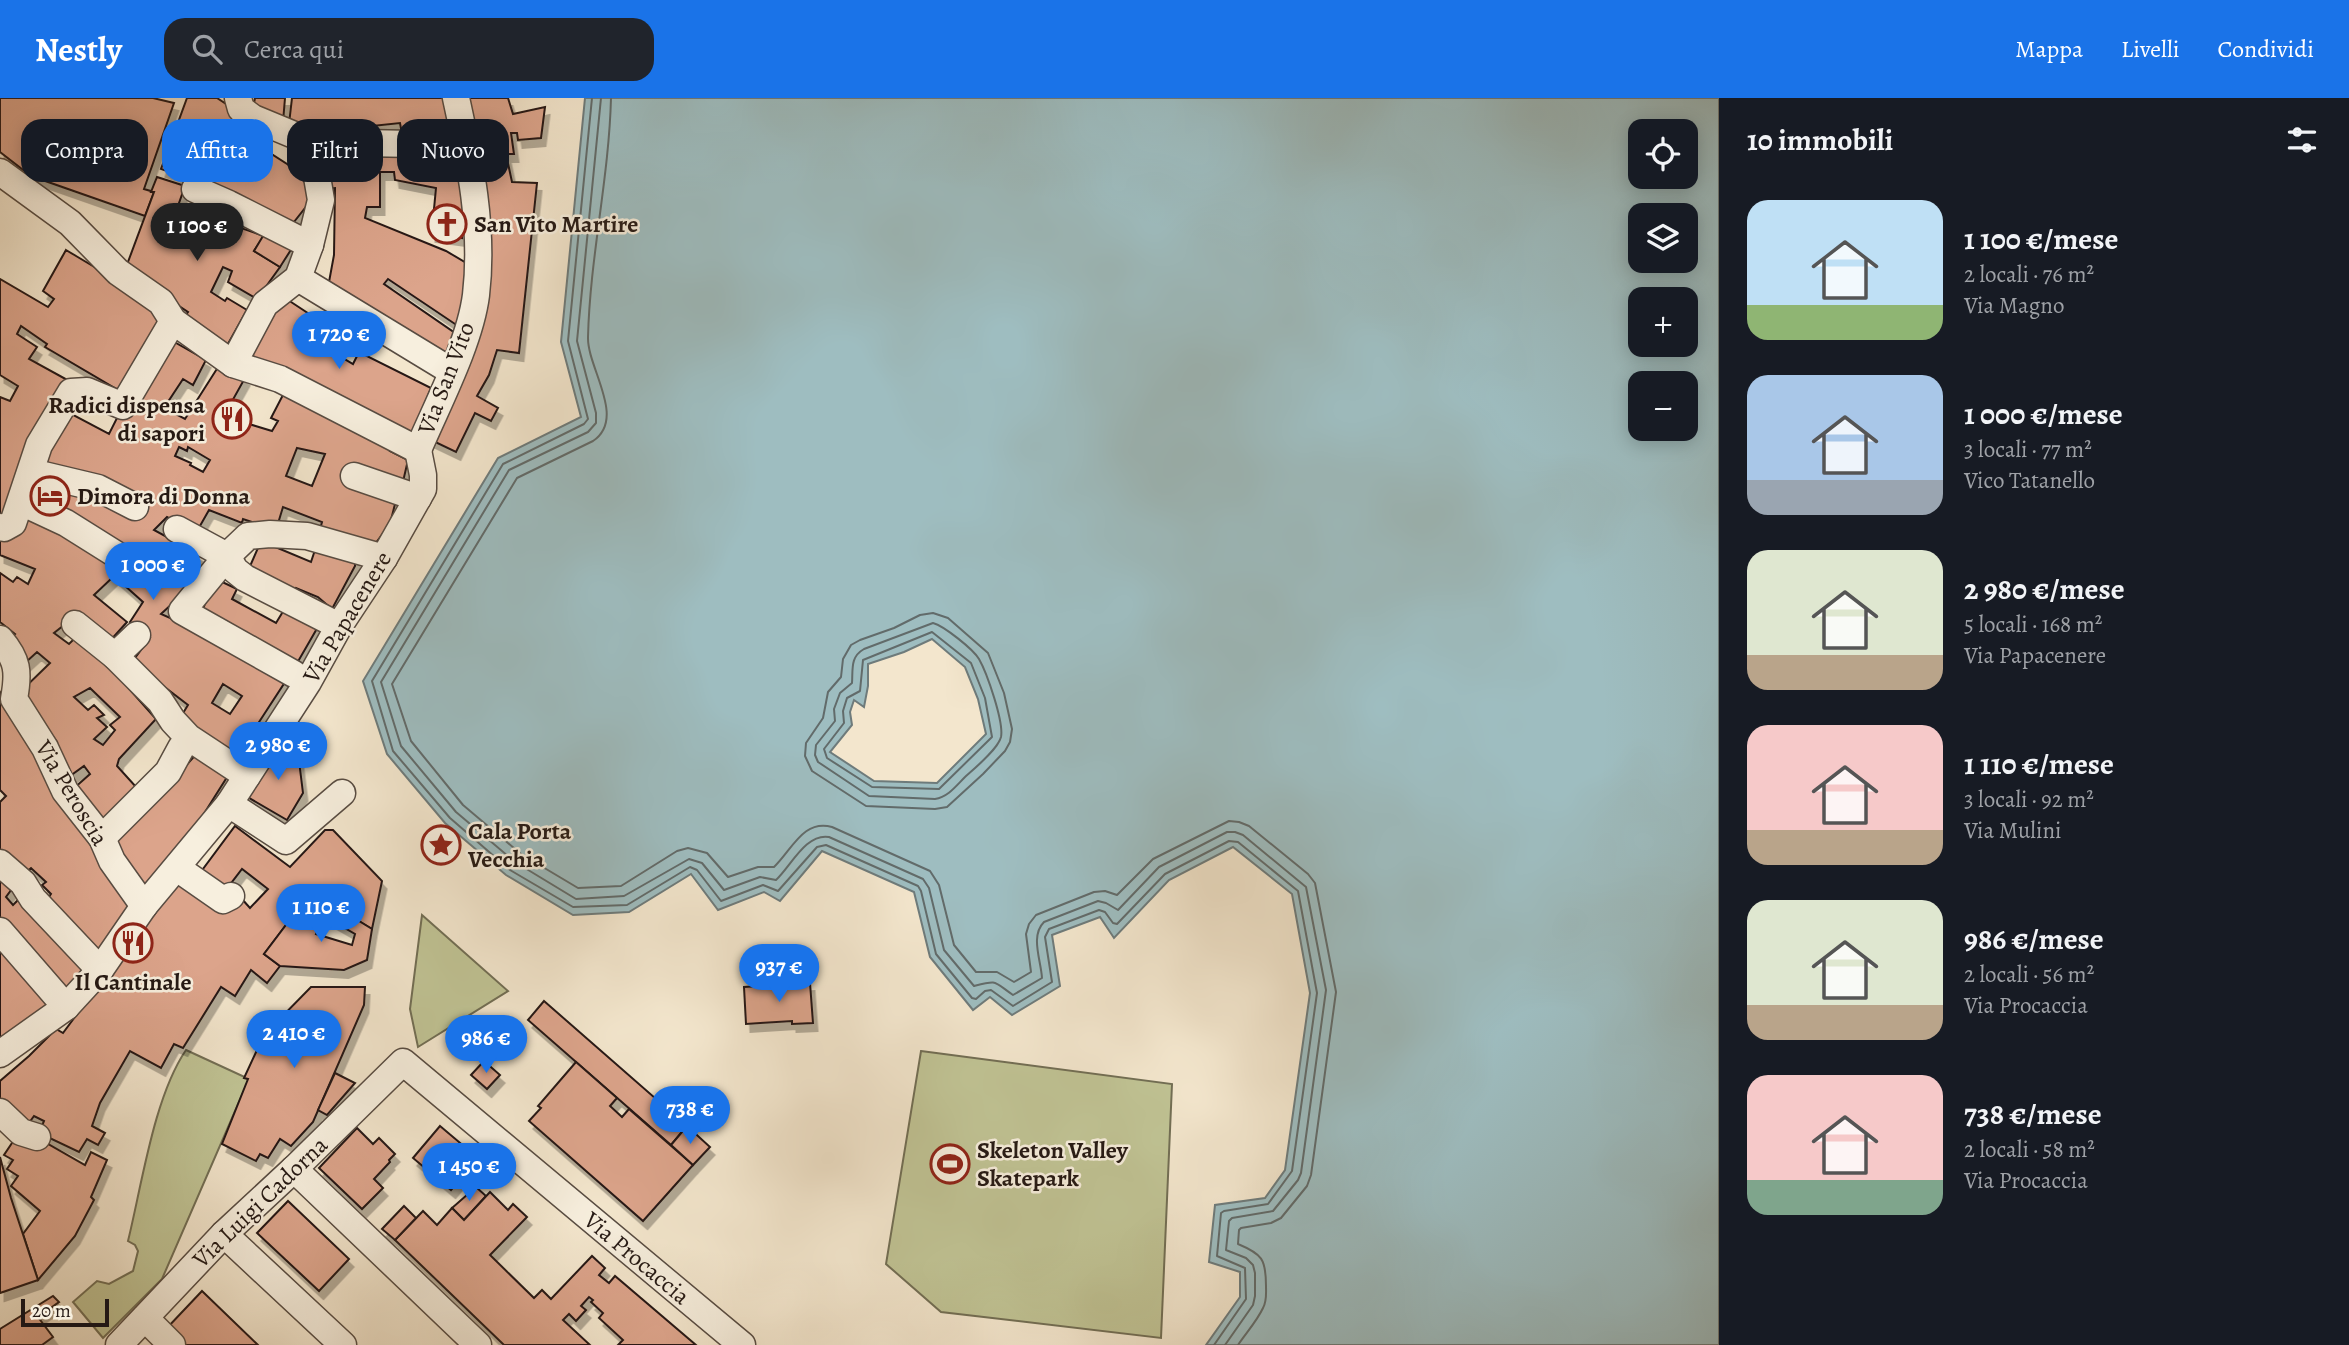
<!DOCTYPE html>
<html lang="it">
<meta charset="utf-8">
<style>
:root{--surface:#171b24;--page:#20242c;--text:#f1f3f6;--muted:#9ea1a6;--accent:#1a73e8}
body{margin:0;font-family:Alegreya,serif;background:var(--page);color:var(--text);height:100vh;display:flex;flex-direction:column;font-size:26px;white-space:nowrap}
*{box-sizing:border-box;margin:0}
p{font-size:23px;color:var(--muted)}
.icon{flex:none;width:38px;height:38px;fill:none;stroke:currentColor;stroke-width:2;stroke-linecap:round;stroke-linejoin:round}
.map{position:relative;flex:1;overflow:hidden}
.sheet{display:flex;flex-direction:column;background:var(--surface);width:630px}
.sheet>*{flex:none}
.top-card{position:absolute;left:21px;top:21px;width:665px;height:63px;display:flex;gap:14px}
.controls{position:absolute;left:1628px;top:21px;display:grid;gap:14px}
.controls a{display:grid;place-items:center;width:70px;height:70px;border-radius:14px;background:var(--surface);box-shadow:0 4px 18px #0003;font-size:35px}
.scale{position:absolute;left:21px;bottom:18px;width:88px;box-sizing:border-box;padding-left:7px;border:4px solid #251914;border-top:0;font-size:19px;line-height:24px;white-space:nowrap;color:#251914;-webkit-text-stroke:5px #f7efde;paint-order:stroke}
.price{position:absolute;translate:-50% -60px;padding:0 16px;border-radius:24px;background:var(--accent);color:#fff;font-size:23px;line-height:46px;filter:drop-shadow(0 2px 4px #0008)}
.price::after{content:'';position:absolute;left:50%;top:42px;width:21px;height:16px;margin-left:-10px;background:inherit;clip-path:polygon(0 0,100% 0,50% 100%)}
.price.current{background:#222;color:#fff}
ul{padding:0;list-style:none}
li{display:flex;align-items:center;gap:21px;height:175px;padding:0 28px}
li span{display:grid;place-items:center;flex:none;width:196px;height:140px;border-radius:21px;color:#555}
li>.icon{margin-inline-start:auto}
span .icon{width:84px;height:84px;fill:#fffc;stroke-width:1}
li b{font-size:30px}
h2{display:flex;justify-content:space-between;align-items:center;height:84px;padding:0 28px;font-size:30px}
.pill{padding:0 24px;border-radius:21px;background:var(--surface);box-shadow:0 4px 18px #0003;font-size:24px;line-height:63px}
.pill.current{background:var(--accent);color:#fff}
header{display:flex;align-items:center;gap:42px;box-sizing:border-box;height:98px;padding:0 35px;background:var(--accent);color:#fff}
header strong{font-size:33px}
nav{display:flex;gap:38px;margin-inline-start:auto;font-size:24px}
.search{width:490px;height:63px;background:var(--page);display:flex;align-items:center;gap:18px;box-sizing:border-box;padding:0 24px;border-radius:21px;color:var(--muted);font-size:26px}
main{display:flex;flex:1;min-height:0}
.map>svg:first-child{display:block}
.green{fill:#c0c394;stroke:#726e54;stroke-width:2}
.water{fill:#9ebdc0;stroke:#6e7b7b;stroke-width:2;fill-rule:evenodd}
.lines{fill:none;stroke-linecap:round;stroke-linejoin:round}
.shore{stroke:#626b6a;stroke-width:2}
.building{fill:#dca48b;stroke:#251914;stroke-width:2;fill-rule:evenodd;filter:url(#shadow)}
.street-casing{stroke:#584c42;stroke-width:29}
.street{stroke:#f7efde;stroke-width:26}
.labels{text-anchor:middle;stroke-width:5;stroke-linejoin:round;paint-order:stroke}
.poi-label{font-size:24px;font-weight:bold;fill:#251914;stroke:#f7efde;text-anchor:start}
.street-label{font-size:24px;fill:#251914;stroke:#f7efde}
</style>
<header>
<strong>Nestly</strong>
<div class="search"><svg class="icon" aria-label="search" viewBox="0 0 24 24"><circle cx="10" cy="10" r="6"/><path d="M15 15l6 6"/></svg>Cerca qui</div>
<nav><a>Mappa</a><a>Livelli</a><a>Condividi</a></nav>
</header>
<main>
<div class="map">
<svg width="1719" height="1247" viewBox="0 0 1719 1247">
<defs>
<filter id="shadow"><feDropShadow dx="4.5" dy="8" stdDeviation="0" flood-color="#0004"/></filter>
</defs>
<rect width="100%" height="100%" fill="#f3e6cd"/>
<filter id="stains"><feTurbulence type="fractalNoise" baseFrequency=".00286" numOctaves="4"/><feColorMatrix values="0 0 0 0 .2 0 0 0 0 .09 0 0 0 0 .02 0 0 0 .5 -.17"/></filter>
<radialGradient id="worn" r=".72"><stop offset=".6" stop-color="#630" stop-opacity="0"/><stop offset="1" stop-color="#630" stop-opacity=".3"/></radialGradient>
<g class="green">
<path d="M422,817L508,893L418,949L410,911Z"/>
<path d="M186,952L249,981L162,1181L103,1240L73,1204L97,1183L109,1186L133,1173L138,1153L135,1147L128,1143C142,1086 154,999 186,952Z"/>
<path d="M921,953L1172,986L1161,1240L941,1214L886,1166Z"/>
</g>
<path class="water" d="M585,0H1719V1247H1206L1240,1199V1174L1209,1164L1215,1107L1265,1100L1285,1072L1310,895L1292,796L1233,749L1169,782L1114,840L1100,819L1052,837L1060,888L1012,917L990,899L973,912L930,859L914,794L822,753L780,803L764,794L718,812L691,776L629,814L573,817L506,777L445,725L387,656L363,583L498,360L581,319L561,244ZM1640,33H1685V79H1640ZM1640,117H1685V163H1640ZM1640,201H1685V247H1640ZM1640,285H1685V331H1640ZM932,541L965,569L978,601L986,636L937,685L874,683L830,654L852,627L850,614L854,602L864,609L868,588V566L904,554Z"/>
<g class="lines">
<g class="shore">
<path d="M592,0L568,243L588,321L584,326L503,366L372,583L393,653L450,720L510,772L573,809L627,807L690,769L697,772L721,803L763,787L778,793L817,749L826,747L918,788L921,793L936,856L972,900L976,901L985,893L991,892L1013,908L1052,884L1045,839L1049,831L1099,812L1105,814L1113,825L1117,826L1165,776L1229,743L1238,744L1298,793L1317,895L1292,1073L1268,1106L1224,1113L1221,1115L1217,1158L1245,1170L1246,1201L1214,1247"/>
<path d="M601,0L577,243L596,315V325L588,334L509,372L381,584L401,648L456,714L515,764L576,801L624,798L689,761L702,765L724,792L760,779L776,782C791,768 806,735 829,739L923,781L929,790L944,852L974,888C998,882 993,883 1013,897L1042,880C1041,862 1030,838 1044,824L1098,803L1106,805L1118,812L1159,769L1227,734H1235L1243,737L1306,789L1326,892L1301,1075L1298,1082L1273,1113L1232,1120L1229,1123L1226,1152L1246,1160L1253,1167L1255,1175V1198L1253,1207L1225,1247"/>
<path d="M611,0C609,80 590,159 588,239C587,270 627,320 593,343L517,380L392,586L411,643L463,707L521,756L578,790L621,788L677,753L688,750L707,755L728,779L758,769H774C792,752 803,721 832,729L930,773L939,787L954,847L976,874H997L1014,884L1031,874L1026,836L1029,826L1036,817L1094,794L1105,793L1117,797L1153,761L1229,723L1239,724L1249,728L1308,776L1315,785L1336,894L1311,1077L1307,1088L1281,1120L1271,1125L1241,1130L1239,1132L1238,1146C1262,1156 1266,1161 1266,1188C1266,1195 1267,1203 1263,1210C1257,1223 1246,1235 1238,1247"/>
<path d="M933,515L948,520L988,555L1004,595L1012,631L1010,644L1005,653L983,676L947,709L935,711L866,708L812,673L805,658L806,645L823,620L828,594L841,579L843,561L851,547L860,542L894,530L920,517Z"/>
<path d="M933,525C944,528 973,551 979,561C987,575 1004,624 1001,639C998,651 975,670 965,679C956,688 948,699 935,701L869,698L818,664L815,657L816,647L835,623L834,611L840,595L852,585C853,571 850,559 864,551Z"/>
<path d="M932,534L971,565L985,600L992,639L939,691L872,689L827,660L824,651L844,625L843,613L847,600L860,593L863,562Z"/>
</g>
</g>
<g class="building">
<path d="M0,0H153L174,5L144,91L154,94L145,118L31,78L0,54ZM86,32L127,46L117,76L75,62Z"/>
<path d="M187,0H217L258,27L241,54L252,60L259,48L301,75L299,78L316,96L290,129L199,77L188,72L184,79L161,71Z"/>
<path d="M255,0H285L283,24L252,15Z"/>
<path d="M292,0H448L457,40H424L423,33L402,36L400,25L353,30L289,26Z"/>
<path d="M465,0H508L513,16L545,9L541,40L518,42L517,35H511L514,56H506L512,84L537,85L519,255L497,252L489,277L477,298L498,310L491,323L475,315L456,354L431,342L483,224Z"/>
<path d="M322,48L432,52V66H461L463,117L434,111L436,90L395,82L394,74H380V109H367L365,120L446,153L473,169L458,228L388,181L384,186L455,235L446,260L329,184L334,157L335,90L324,91Z"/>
<path d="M157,79L185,88L178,108L264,138L254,153L280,169L257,201L228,184L232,173L223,169L211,194L225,203L227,200L247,212L224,253L181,224L188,214L125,172L154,94H151ZM187,132L199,138L193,150L181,144Z"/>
<path d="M434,111L463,117L462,140L431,136Z"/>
<path d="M266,133L294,147L280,169L254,153Z"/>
<path d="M66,152L163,210L165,216L125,296L45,249L47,246L21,228L17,236L37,249L29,261L71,284L0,422V299L10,303L18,288L0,277V181L48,209L54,201L43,193Z"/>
<path d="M285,200L332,231L321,247L353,266L359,254L431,290L418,323L416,345L248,259L271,213Z"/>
<path d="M169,241L206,262L193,287L183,281L164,310L185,321L220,266L245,280L226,314L249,326L272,333L278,323L271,320L285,293L330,313L393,347L390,353L408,362L402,388L350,368L346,380L397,398L390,426L372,450L319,435L322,424L283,409L276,432L243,421L242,425L209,412L196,435L167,419L154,432L200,457L187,473L196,484L161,516L195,531L249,560L252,556L275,569L273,573L287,581L235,661L180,620L188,607L132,564L150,540L130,524L143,504L114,478L94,497L127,524L109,544L78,516L54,535L69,546L74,541L109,568L156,621L119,661L117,668L137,690L101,726L73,691L90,676L84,668L70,678L52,647L57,644L41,622L26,637L48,668L43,672L61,700L104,756L101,767L137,810L100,860L75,839L45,805L51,796L42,787L46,784L31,770L21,779L0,759V704L6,698L0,692V594L15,617L26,606L18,596L50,565L37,554L25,565L8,542L15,536L0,524V475L13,484L17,479L28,486L35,471L0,457V438H14L22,415L57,430L117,471L134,452L39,406L44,394L49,386L83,393L137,419L144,407L109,387L39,368L48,339L64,312L109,336L120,314L126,317ZM179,349L187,353L188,349L210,362L203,374L190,367L191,365L175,358ZM297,350L325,356L312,388L286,378ZM223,586L242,598L230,616L212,605ZM90,590L120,619L110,627L115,632L103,647L94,641L107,629L97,620L104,617L94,607L88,612L74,599Z"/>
<path d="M261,443L311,464L317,446L355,457V468L332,511L318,499L296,490L292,498L247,475Z"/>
<path d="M216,481L237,491L232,501L276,525L287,507L319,527L296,567L200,517Z"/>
<path d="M277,642L298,655L303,695L287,722L244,697Z"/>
<path d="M198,654L229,676L176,760L144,798L111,745L162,695Z"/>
<path d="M235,728L290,769L325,732H333L382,783L372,831L311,794L264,856L280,868L267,885L251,872L235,898L221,889L183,950L174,946L161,970L130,953L100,1005L92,1028L105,1035L98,1047L87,1041L79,1054L39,1035L44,1023L34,1018L26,1029L0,1002V983L29,958L56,931L63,935L176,783L241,800L250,810L268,791L242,771L225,793L200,775Z"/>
<path d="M0,770L17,784L6,799L13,807L21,799L90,870L66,894L0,824Z"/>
<path d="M328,804L372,831L367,862L344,872L280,868L264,856L292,819L319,828L316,836L352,847L355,836L320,816Z"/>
<path d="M0,841L52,907L0,942Z"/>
<path d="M810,885L813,925L792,926V923L746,926L744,889Z"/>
<path d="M311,889H365L364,907L313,1024L291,1048L280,1041L268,1060L260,1056L256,1063L222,1046L248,981L244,980L264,937Z"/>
<path d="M544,903L687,1028L671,1047L528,922Z"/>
<path d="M484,963L500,977L487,991L471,977Z"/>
<path d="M576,964L617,1000L610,1008L622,1019L629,1011L693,1067L643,1123L529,1023L541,1010L538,1008Z"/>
<path d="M335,975L355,985L327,1017L318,1012Z"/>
<path d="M440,1028L478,1060L451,1092L413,1060Z"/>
<path d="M687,1028L710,1049L693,1067L671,1047Z"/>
<path d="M357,1030L373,1046L379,1040L395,1056L389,1062L390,1064L374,1081L383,1090L362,1111L319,1070Z"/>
<path d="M16,1039L41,1042L85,1067L91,1054L107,1062L91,1099L94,1102L75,1138L38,1182L23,1136L40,1113L11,1088L18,1078L7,1071L13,1062L4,1057Z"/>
<path d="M0,1059L11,1100L38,1182L0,1195Z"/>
<path d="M476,1089L486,1098L464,1122L452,1110Z"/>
<path d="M490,1094L508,1112L513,1106L527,1119L490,1157L534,1200L542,1192L551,1201L592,1158L605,1170L599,1177L609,1185L615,1178L696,1247H618L623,1242L599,1220L603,1215L591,1204L593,1202L589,1199L581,1208L586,1212L576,1223L569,1216L563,1222L590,1247H504L395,1142L423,1113L437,1127L452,1110L464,1122Z"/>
<path d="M288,1103L349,1161L319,1193L257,1135Z"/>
<path d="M404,1108L416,1120L395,1142L382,1131Z"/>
<path d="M202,1193L258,1247H182L166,1231Z"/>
<path d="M53,1198L59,1204L38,1219L53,1239L42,1247H0V1231Z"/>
</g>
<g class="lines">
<g class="street-casing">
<g id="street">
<path d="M238,0L241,11L253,20L311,44L466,47"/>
<path d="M0,74L70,125L118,174L161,204L173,223L233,266L280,281L418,352"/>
<path d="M195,91L229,106L310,147"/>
<path d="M298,180L451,273"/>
<path d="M233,266L265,206L298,180L310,147L321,102L311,44"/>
<path d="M418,352C437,307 470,245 476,197C484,130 470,64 456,0"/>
<path d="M31,374L98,390L135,409"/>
<path d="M354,378L418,400"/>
<path d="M21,404L66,425L117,457"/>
<path d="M0,429L4,430L13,425L39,347L71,294L87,293L123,308L173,223"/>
<path d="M177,431L227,458L235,472L245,480L339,528"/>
<path d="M75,526L115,558L160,603L173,623L188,639L247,678"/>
<path d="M0,541C18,562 19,574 14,601L45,650L65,693L102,740L112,763L144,808"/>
<path d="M115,558L137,537"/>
<path d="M294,576L182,513L227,458L248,438L270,436L307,438L384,460"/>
<path d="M229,706L286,743L342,695"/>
<path d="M102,740L168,674L181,650"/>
<path d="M0,765L23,785L33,801L100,872"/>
<path d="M177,770L223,802L231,798"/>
<path d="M0,833L66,909"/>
<path d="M0,956L66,909L100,872L144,808L229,706L308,584L339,528L384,460L423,391V377L418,352"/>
<path d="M0,1014L21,1034L37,1039"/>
<path d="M294,1071L478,1247"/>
<path d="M224,1136L343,1247"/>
<path d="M145,1220L172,1247"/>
<path d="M119,1247L224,1136L294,1071L403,964L742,1247"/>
</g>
</g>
<use href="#street" class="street"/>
</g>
<defs>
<g id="church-ring" transform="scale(2.0125)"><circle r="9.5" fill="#f7efde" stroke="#8f2418" stroke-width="1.5"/><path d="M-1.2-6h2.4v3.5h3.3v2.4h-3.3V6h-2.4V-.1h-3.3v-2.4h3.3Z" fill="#8f2418"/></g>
<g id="restaurant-ring" transform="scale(2.0125)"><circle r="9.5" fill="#f7efde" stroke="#8f2418" stroke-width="1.5"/><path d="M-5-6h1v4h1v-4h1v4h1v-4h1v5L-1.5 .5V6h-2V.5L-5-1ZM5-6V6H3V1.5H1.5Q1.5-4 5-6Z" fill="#8f2418"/></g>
<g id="hotel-ring" transform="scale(2.0125)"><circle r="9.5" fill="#f7efde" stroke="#8f2418" stroke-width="1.5"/><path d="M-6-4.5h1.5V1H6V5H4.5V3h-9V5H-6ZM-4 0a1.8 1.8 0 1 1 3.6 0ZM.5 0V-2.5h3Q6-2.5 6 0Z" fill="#8f2418"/></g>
<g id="sight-ring" transform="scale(2.0125)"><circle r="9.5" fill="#f7efde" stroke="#8f2418" stroke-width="1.5"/><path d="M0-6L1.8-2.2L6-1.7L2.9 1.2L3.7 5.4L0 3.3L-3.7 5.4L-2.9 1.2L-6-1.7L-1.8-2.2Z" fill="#8f2418"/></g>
<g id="stadium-ring" transform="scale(2.0125)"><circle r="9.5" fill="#f7efde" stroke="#8f2418" stroke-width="1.5"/><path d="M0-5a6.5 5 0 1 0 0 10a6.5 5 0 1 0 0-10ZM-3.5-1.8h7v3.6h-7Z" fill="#8f2418"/></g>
</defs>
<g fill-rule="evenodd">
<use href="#church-ring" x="447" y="126"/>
<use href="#restaurant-ring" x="232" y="321"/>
<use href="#hotel-ring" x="50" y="398"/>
<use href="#sight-ring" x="441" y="747"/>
<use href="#restaurant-ring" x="133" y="845"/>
<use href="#stadium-ring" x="950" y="1066"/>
</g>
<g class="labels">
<g class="poi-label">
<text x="474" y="134">San Vito Martire</text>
<text x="205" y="315" text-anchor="end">Radici dispensa<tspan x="205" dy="28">di sapori</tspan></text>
<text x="77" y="406">Dimora di Donna</text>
<text x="468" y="741">Cala Porta<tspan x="468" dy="28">Vecchia</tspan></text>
<text x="133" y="892" text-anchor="middle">Il Cantinale</text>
<text x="977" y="1060">Skeleton Valley<tspan x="977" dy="28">Skatepark</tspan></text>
</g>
<g class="street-label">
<text transform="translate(446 280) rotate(-69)" y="8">Via San Vito</text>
<text transform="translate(347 519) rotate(-59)" y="8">Via Papacenere</text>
<text transform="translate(72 695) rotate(59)" y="8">Via Peroscia</text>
<text transform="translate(260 1104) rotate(-44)" y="8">Via Luigi Cadorna</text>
<text transform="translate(637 1160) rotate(40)" y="8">Via Procaccia</text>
</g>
</g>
<rect width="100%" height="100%" filter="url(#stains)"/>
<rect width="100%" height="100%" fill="url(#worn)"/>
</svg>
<div class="controls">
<a><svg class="icon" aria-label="locate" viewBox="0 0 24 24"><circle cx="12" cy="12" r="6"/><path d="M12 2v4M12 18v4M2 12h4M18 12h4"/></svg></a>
<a><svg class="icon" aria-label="layers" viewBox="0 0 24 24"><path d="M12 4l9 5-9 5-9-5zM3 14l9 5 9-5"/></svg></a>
<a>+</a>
<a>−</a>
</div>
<div class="scale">20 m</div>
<b class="price current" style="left:197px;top:165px">1 100 €</b>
<b class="price" style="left:339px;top:273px">1 720 €</b>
<b class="price" style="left:153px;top:504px">1 000 €</b>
<b class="price" style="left:278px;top:684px">2 980 €</b>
<b class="price" style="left:321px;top:846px">1 110 €</b>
<b class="price" style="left:779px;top:906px">937 €</b>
<b class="price" style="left:294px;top:972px">2 410 €</b>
<b class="price" style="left:486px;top:977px">986 €</b>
<b class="price" style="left:690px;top:1048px">738 €</b>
<b class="price" style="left:469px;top:1105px">1 450 €</b>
<div class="top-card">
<a class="pill">Compra</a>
<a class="pill current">Affitta</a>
<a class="pill">Filtri</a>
<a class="pill">Nuovo</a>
</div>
</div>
<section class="sheet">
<h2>10 immobili<svg class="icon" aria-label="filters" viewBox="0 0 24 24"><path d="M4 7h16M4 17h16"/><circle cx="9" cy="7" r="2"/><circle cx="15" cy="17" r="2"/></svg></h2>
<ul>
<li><span style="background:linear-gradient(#bfe0f5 75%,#8fb573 0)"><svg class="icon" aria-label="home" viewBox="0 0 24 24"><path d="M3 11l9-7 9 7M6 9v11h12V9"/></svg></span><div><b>1 100 €/mese</b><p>2 locali · 76 m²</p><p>Via Magno</p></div></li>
<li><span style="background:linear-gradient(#a9c7e8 75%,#9aa5b1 0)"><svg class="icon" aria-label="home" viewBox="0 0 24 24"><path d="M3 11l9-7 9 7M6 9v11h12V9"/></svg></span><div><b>1 000 €/mese</b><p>3 locali · 77 m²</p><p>Vico Tatanello</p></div></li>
<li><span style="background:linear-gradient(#dfe7d0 75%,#b9a48a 0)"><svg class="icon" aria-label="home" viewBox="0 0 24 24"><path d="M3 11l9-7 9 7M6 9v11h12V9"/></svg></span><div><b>2 980 €/mese</b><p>5 locali · 168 m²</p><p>Via Papacenere</p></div></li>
<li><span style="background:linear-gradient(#f6c9c9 75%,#b9a48a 0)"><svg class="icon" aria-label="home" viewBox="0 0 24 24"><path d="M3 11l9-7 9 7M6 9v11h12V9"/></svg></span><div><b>1 110 €/mese</b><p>3 locali · 92 m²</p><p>Via Mulini</p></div></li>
<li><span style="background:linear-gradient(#dfe7d0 75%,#b9a48a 0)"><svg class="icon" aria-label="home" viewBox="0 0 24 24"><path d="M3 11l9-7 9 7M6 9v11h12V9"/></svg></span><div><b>986 €/mese</b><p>2 locali · 56 m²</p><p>Via Procaccia</p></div></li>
<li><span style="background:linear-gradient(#f6c9c9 75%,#7fa58c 0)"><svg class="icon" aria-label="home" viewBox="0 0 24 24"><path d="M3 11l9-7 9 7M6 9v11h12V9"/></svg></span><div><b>738 €/mese</b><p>2 locali · 58 m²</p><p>Via Procaccia</p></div></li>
</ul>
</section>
</main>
